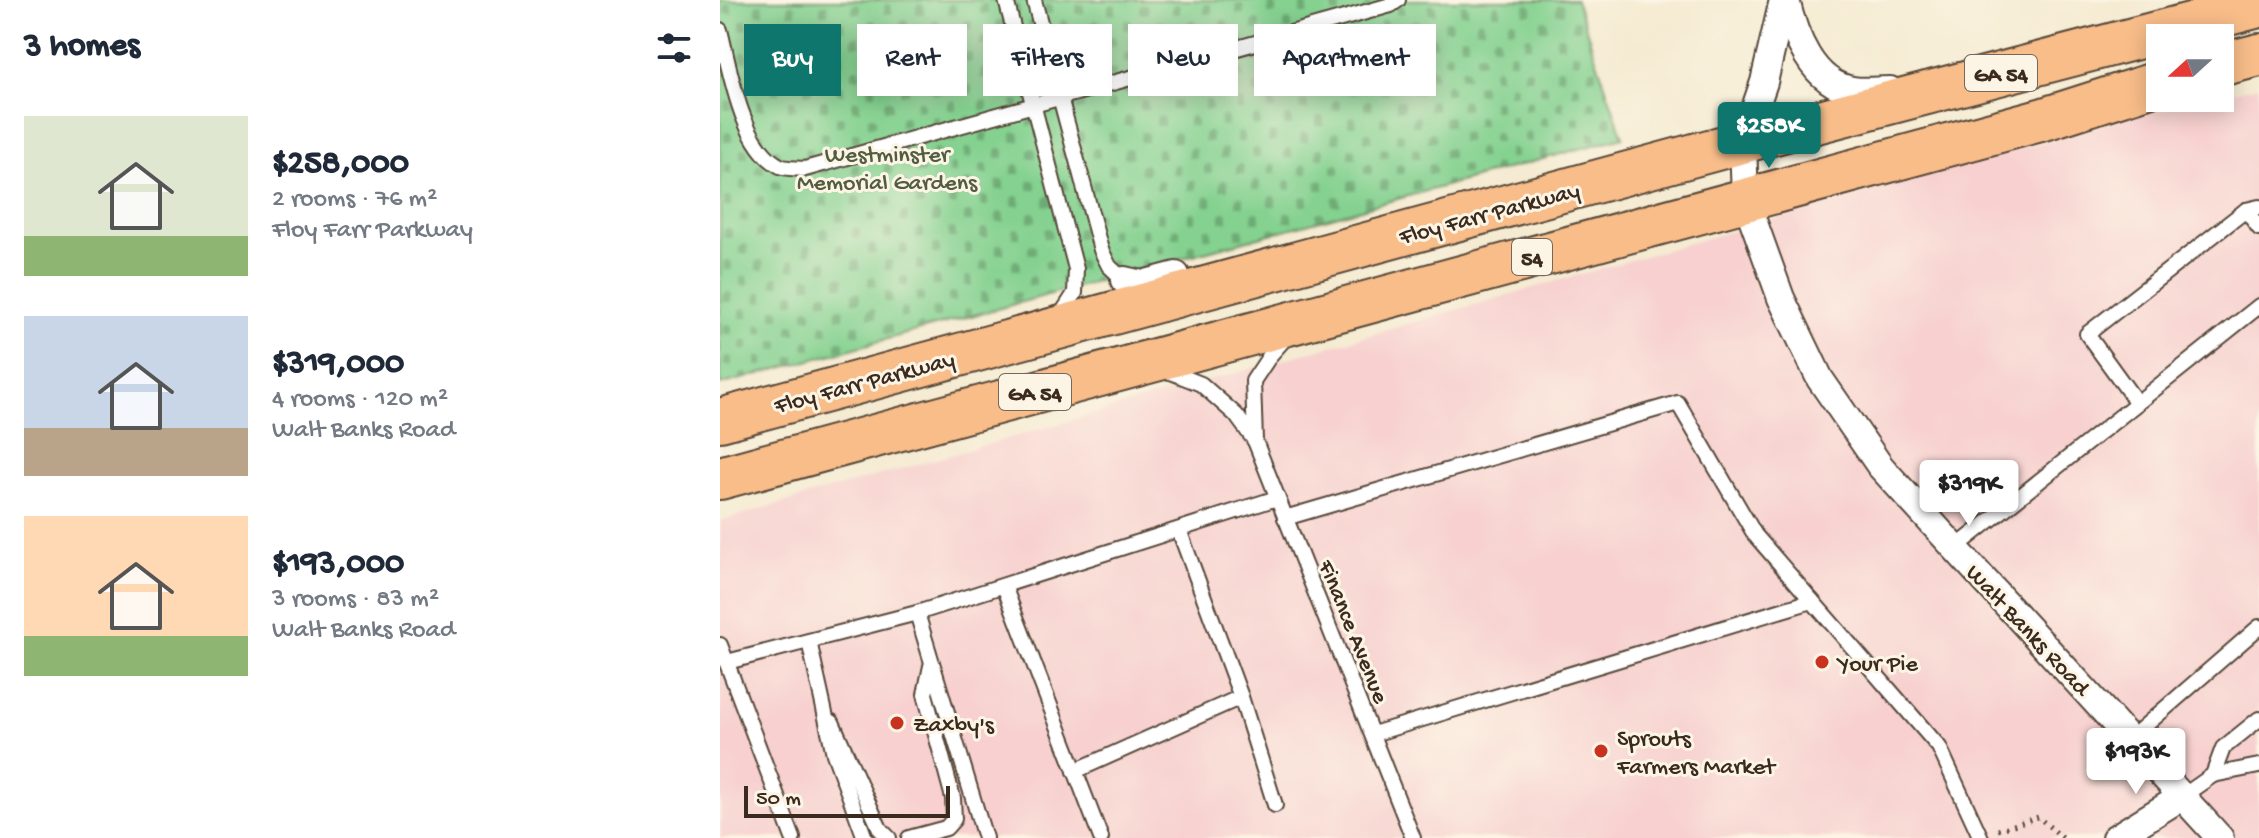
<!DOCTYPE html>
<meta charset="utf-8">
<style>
:root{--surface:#fff;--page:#f2f2f3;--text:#1f2937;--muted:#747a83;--accent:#0f766e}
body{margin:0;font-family:"Gochi Hand",sans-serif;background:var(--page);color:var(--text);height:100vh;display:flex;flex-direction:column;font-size:30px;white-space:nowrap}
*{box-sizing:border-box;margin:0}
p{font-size:26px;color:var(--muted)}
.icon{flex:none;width:44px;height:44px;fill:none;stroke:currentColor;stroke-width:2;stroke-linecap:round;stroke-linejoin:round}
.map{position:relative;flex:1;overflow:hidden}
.details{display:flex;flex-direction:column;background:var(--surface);width:720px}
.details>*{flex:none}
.guide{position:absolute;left:24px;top:24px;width:760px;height:72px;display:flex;gap:16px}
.needle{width:52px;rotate:249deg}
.controls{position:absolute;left:1426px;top:24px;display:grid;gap:16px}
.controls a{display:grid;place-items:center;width:88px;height:88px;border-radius:0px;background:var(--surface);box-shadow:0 4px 20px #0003;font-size:40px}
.scale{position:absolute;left:24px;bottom:20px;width:206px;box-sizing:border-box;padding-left:8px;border:4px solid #3b2a1e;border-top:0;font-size:22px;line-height:28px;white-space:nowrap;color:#3b2a1e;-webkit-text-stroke:6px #fcf5e5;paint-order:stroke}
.price{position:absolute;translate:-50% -68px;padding:0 18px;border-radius:8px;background:#fff;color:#222;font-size:26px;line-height:52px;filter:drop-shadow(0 2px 4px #0008)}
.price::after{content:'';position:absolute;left:50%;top:48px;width:24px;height:18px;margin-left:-12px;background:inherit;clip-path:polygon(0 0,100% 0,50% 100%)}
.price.current{background:var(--accent);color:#fff}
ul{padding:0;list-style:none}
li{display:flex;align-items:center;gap:24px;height:200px;padding:0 24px}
li span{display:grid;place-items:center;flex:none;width:224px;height:160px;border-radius:0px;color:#555}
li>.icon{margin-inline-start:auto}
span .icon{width:96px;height:96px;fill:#fffc;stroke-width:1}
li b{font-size:34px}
h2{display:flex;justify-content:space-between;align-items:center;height:96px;padding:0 24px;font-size:34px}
.pill{padding:0 28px;border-radius:0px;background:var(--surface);box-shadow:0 4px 20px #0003;font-size:28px;line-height:72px}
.pill.current{background:var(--accent);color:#fff}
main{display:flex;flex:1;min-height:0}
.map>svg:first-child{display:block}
.built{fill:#f7d0cf}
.cemetery{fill:url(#cemetery-stones);stroke:#607e57;stroke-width:2}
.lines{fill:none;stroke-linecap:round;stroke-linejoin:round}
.service-casing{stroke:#574739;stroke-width:18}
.minor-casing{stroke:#574739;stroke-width:30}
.primary-casing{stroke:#574739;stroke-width:46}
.path{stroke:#574739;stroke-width:5;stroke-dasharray:2 6;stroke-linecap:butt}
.service{stroke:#fff;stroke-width:14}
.minor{stroke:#fff;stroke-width:26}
.primary{stroke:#f8bd89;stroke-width:42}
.poi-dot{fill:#c8321e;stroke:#fcf5e5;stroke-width:3}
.labels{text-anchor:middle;stroke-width:6;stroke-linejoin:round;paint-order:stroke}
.shield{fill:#fcf5e5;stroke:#75675a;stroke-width:2}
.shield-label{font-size:22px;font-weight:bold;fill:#3b2a1e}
.park-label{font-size:24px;fill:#515c40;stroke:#fcf5e5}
.street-label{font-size:24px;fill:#3b2a1e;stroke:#fcf5e5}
.poi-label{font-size:24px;fill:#3b2a1e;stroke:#fcf5e5;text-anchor:start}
</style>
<main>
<section class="details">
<h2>3 homes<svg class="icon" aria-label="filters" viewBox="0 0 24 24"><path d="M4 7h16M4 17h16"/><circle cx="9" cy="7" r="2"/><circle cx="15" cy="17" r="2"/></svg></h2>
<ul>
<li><span style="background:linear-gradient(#dfe7d0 75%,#8fb573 0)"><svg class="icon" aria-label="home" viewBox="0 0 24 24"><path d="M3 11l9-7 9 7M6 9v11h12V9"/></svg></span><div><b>$258,000</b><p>2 rooms · 76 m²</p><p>Floy Farr Parkway</p></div></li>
<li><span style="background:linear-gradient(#c9d6e8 70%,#b9a48a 0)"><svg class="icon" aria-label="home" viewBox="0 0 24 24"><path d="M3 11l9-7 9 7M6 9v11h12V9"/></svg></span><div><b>$319,000</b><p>4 rooms · 120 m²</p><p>Walt Banks Road</p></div></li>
<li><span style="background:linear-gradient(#ffd9b3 75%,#8fb573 0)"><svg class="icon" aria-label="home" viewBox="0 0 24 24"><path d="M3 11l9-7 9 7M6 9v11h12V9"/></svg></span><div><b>$193,000</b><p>3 rooms · 83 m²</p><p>Walt Banks Road</p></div></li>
</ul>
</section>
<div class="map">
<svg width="1539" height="838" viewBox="0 0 1539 838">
<defs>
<pattern id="cemetery-stones" width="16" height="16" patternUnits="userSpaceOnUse" patternTransform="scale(2)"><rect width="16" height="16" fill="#84d190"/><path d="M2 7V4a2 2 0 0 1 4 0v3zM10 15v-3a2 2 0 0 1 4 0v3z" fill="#6daa75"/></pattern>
</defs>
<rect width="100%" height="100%" fill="#fcf5e5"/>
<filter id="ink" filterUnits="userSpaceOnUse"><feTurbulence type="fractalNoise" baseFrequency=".0125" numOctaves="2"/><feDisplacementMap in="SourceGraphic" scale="16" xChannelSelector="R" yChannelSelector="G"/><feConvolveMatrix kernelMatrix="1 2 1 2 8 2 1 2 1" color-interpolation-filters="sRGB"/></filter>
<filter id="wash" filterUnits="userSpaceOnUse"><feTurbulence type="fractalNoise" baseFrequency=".006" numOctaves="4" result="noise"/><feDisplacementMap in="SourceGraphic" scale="32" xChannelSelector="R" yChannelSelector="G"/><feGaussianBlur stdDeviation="1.8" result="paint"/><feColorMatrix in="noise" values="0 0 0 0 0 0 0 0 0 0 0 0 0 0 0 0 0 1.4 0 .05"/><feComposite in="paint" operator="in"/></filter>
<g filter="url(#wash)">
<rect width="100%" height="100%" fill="#f5ebd2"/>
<path class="built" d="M1539,86V838H0V521L1406,118L1489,98H1500V95Z"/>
<path class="cemetery" d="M0,0H856L903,137L0,385Z"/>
</g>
<g filter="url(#ink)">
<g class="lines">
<g class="service-casing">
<g id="service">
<path d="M286,0L356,269L355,293L339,318"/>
<path d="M314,0L381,250L389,266L404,280"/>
<path d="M0,30C10,69 21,146 60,166C66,169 77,168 85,169L671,5L678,0"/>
<path d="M1539,207L1526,210L1539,228"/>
<path d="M443,369L481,384L516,415L535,441L533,381L551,354L567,336"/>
<path d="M1417,403L1367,334L1526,210"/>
<path d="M535,441L693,838"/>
<path d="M565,518L958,403L1035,535L1219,747L1261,838"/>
<path d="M459,530L521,697L555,805"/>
<path d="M1234,549L1539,306"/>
<path d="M284,586L381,838"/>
<path d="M197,613L557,498"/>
<path d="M89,641L114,754L145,838"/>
<path d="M0,645L73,838"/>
<path d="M7,662L197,613L265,838"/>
<path d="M112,722L160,829L169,838"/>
<path d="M653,734L1092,601"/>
<path d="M1411,738L1539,627"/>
<path d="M355,771L521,697"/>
<path d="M1493,775L1503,748L1539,719"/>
<path d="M1463,796L1493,775L1539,766"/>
<path d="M189,838L226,828L234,819L233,798L205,694L211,666"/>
</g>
</g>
<g class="minor-casing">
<g id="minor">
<path d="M1063,0L1044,82L1023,143L1025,198L1061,298L1100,379L1160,466L1500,838"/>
<path d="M1066,0C1074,34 1092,84 1133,90C1145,92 1158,90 1170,90"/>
<path d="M404,280L422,284L456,275"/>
<path d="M1395,838L1463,796"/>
</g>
</g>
<g class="primary-casing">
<g id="primary">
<path d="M1500,65L1539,55"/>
<path d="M0,420L1081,126L1539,6"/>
<path d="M0,478L1324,119L1440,82"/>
</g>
</g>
<path class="path" d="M1278,830L1318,817L1343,838"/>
<use href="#service" class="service"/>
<use href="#minor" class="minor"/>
<use href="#primary" class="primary"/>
</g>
</g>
<g class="poi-dot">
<circle cx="1102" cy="662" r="8"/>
<circle cx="177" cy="723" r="8"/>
<circle cx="881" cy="751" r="8"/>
</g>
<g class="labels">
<g class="shield">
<rect x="1245" y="55" width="72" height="36" rx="6"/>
<rect x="792" y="239" width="40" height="36" rx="6"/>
<rect x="279" y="374" width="72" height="36" rx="6"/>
</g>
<g class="shield-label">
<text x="1281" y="81">GA 54</text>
<text x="812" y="265">54</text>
<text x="315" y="400">GA 54</text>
</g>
<g class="park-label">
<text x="167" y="161">Westminster<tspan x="167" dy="28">Memorial Gardens</tspan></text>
</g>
<g class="street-label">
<text transform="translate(769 212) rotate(-15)" y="8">Floy Farr Parkway</text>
<text transform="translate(144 381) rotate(-15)" y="8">Floy Farr Parkway</text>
<text transform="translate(1309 629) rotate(47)" y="8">Walt Banks Road</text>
<text transform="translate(635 631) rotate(68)" y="8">Finance Avenue</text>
</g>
<g class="poi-label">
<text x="1118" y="670">Your Pie</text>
<text x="193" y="731">Zaxby's</text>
<text x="897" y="745">Sprouts<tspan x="897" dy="28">Farmers Market</tspan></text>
</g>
</g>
</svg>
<div class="controls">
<a><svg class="needle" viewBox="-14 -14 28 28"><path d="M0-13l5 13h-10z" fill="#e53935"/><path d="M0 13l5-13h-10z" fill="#747a83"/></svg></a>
</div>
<div class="scale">50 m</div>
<b class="price current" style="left:1049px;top:170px">$258K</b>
<b class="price" style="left:1249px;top:528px">$319K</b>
<b class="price" style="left:1416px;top:796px">$193K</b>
<div class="guide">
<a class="pill current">Buy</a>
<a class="pill">Rent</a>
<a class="pill">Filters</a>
<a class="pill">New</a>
<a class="pill">Apartment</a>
</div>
</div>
</main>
